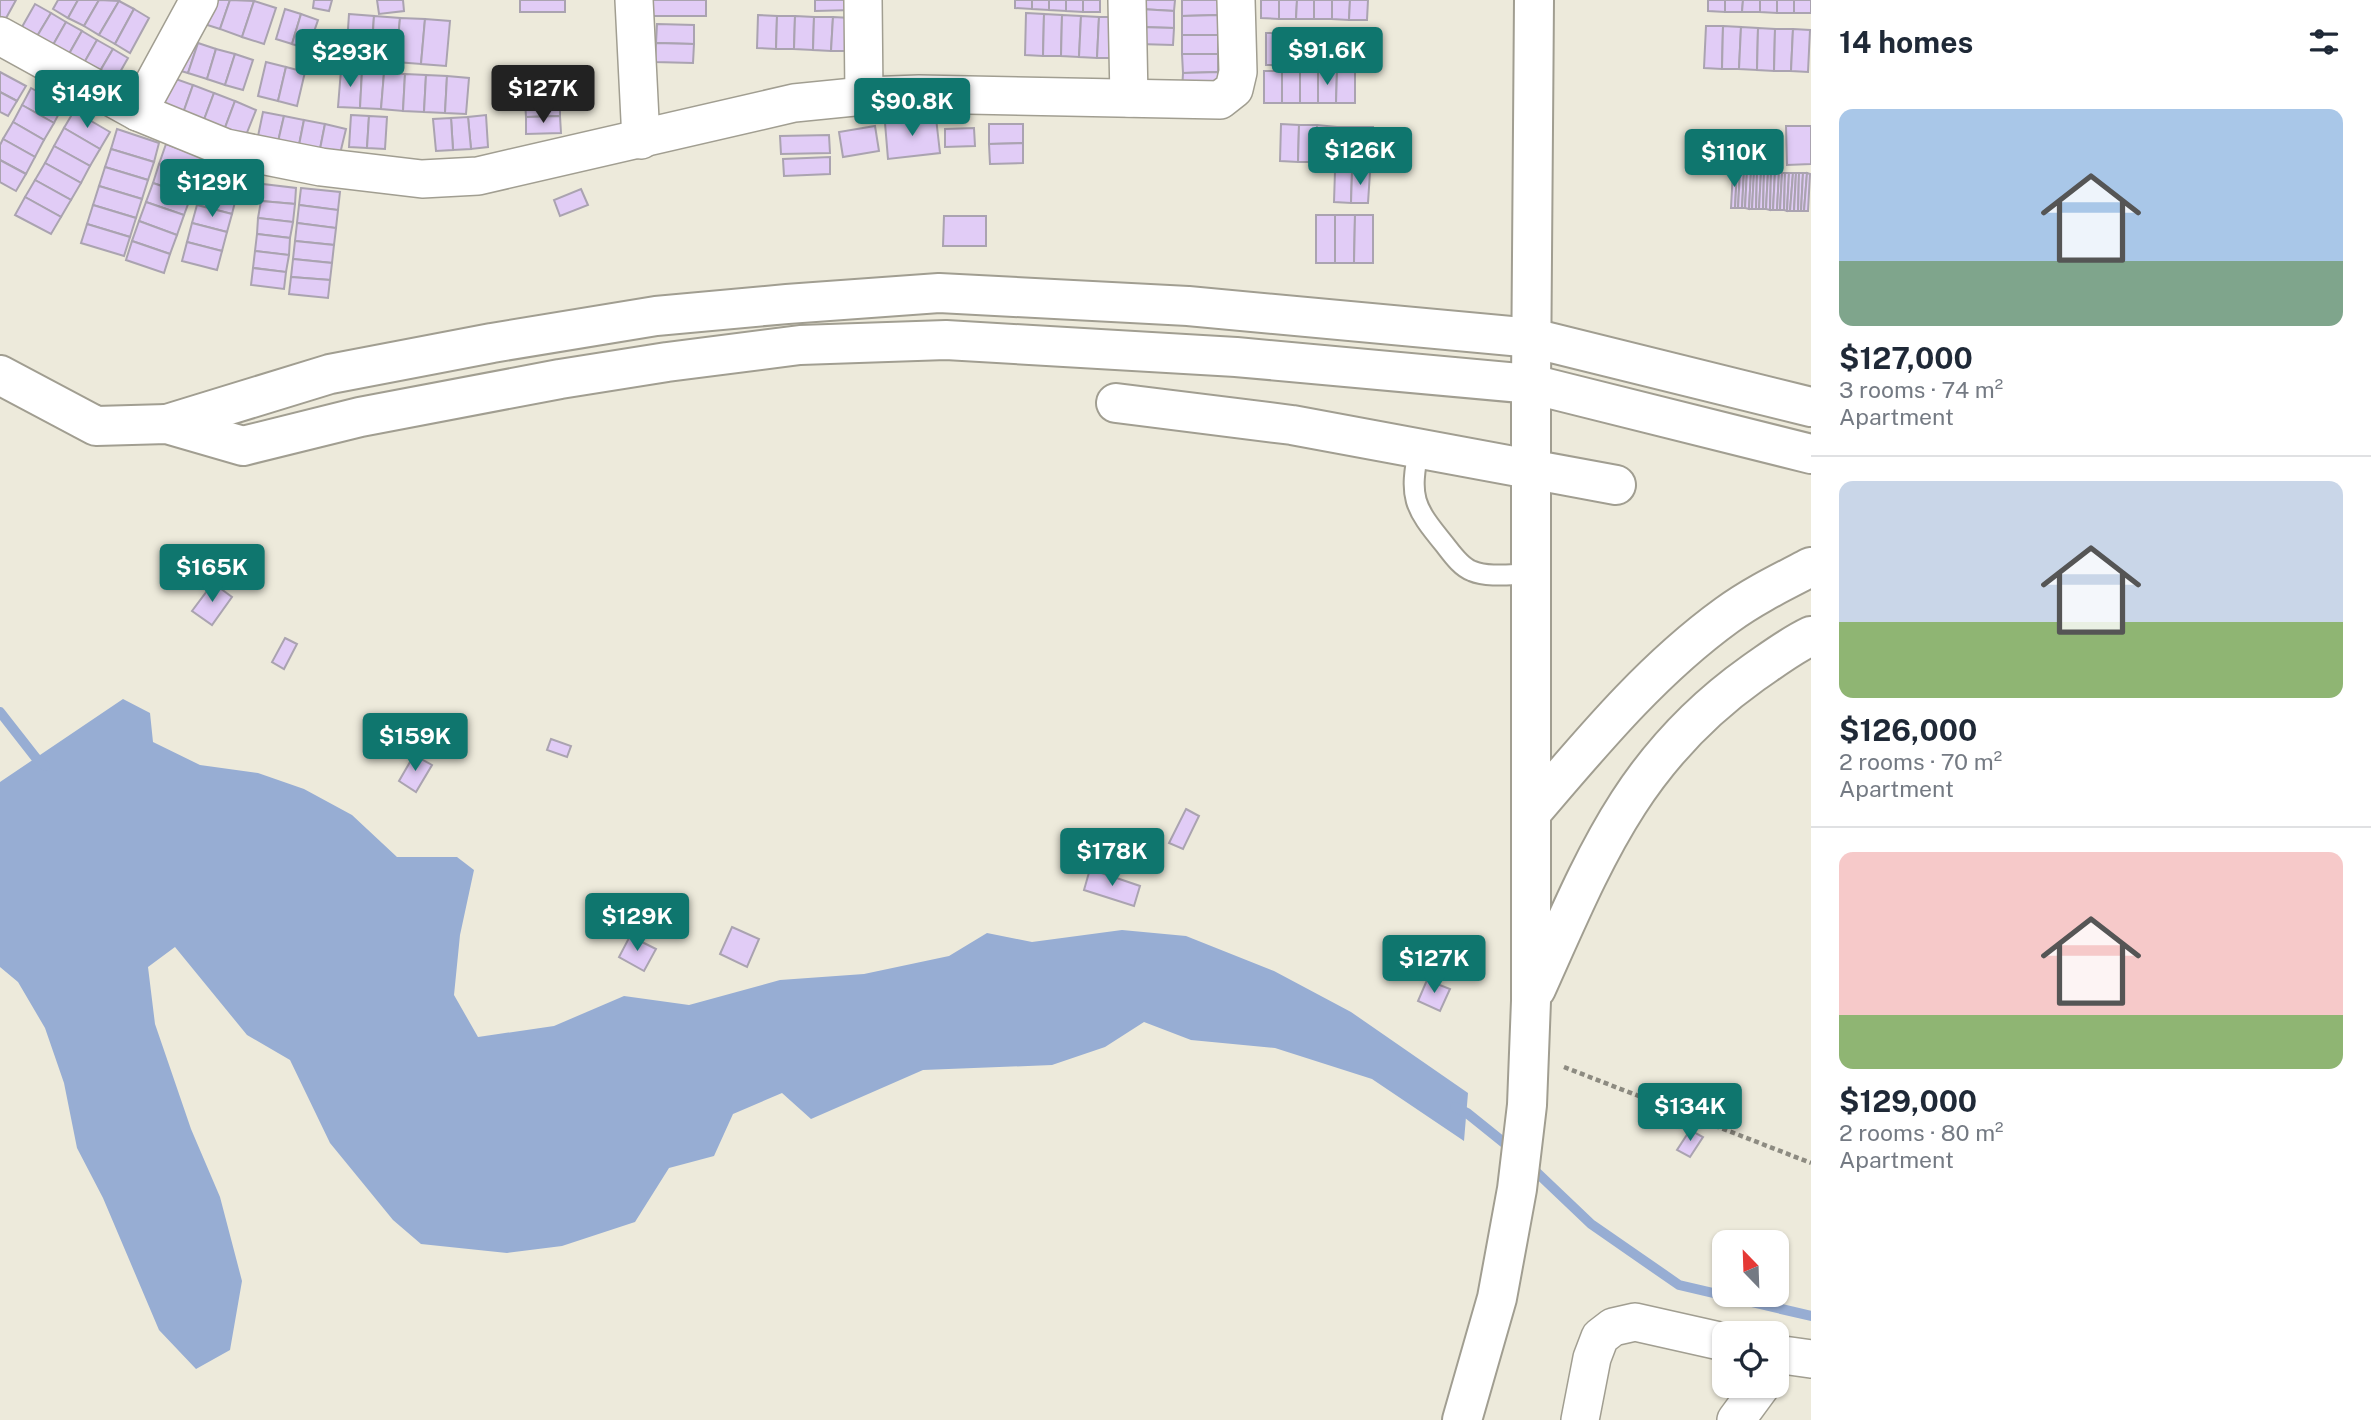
<!DOCTYPE html>
<meta charset="utf-8">
<style>
:root{--surface:#fff;--page:#f2f2f3;--text:#1f2937;--muted:#747a83;--line:#e0e1e3;--accent:#0f766e}
body{margin:0;font-family:"Public Sans",sans-serif;background:var(--page);color:var(--text);height:100vh;display:flex;flex-direction:column;font-size:26px;white-space:nowrap}
*{box-sizing:border-box;margin:0}
p{font-size:23px;color:var(--muted)}
.icon{flex:none;width:38px;height:38px;fill:none;stroke:currentColor;stroke-width:2;stroke-linecap:round;stroke-linejoin:round}
.map{position:relative;flex:1;overflow:hidden}
.panel{display:flex;flex-direction:column;background:var(--surface);width:560px}
.panel>*{flex:none}
.needle{width:46px;rotate:337deg}
.controls{position:absolute;left:1712px;top:1230px;display:grid;gap:14px}
.controls a{display:grid;place-items:center;width:77px;height:77px;border-radius:14px;background:var(--surface);box-shadow:0 2px 5px #0004;font-size:35px}
.price{position:absolute;translate:-50% -60px;padding:0 16px;border-radius:7px;background:var(--accent);color:#fff;font-size:23px;line-height:46px;filter:drop-shadow(0 2px 4px #0008)}
.price::after{content:'';position:absolute;left:50%;top:42px;width:21px;height:16px;margin-left:-10px;background:inherit;clip-path:polygon(0 0,100% 0,50% 100%)}
.price.current{background:#222;color:#fff}
ul{padding:0;list-style:none}
li{display:grid;align-content:center;gap:14px;height:371px;padding:0 28px}
li+li{border-top:2px solid var(--line)}
li span{display:grid;place-items:center;height:217px;border-radius:14px;color:#555}
li>.icon{margin-inline-start:auto}
span .icon{width:126px;height:126px;fill:#fffc;stroke-width:1}
li b{font-size:30px}
h2{display:flex;justify-content:space-between;align-items:center;height:84px;padding:0 28px;font-size:30px}
main{display:flex;flex:1;min-height:0}
.map>svg:first-child{display:block}
.water{fill:#97add3}
.lines{fill:none;stroke-linecap:round;stroke-linejoin:round}
.stream{stroke:#97add3;stroke-width:10}
.building{fill:#e1ccf6;stroke:#aaa3b0;stroke-width:2}
.service-casing{stroke:#a19e91;stroke-width:23}
.minor-casing{stroke:#a19e91;stroke-width:40}
.tertiary-casing{stroke:#a19e91;stroke-width:42}
.path{stroke:#8d8b81;stroke-width:4.5;stroke-dasharray:5 3.5;stroke-linecap:butt}
.service{stroke:#fff;stroke-width:19}
.minor{stroke:#fff;stroke-width:37}
.tertiary{stroke:#fff;stroke-width:38}
</style>
<main>
<div class="map">
<svg width="1811" height="1420" viewBox="0 0 1811 1420">
<rect width="100%" height="100%" fill="#edeadb"/>
<path class="water" d="M123,699L150,713L153,742L200,765L258,773L304,789L352,815L397,857H457L474,870L460,935L454,995L478,1037L554,1026L624,996L689,1005L780,980L864,974L949,956L987,933L1032,942L1122,930L1186,936L1274,971L1351,1012L1468,1093L1464,1141L1372,1079L1275,1048L1191,1040L1144,1022L1105,1047L1052,1065L923,1070L811,1119L782,1093L733,1114L714,1156L669,1168L635,1222L562,1246L507,1253L421,1244L393,1220L330,1143L290,1060L247,1035L175,947L148,967L155,1024L191,1129L220,1197L242,1281L230,1350L196,1369L159,1330L103,1198L77,1148L64,1083L45,1028L18,982L0,967V782Z"/>
<g class="lines">
<g class="stream">
<path d="M0,712L36,758L45,766"/>
<path d="M1455,1107L1467,1113L1513,1150"/>
<path d="M1529,1165L1591,1224L1679,1285L1811,1316"/>
</g>
</g>
<g class="building">
<path d="M0,0H16L5,20L0,17Z"/>
<path d="M58,0H78L68,18L53,9Z"/>
<path d="M78,0H99L84,26L68,18Z"/>
<path d="M99,0L119,1L99,35L84,26Z"/>
<path d="M206,0H230L220,29L198,22Z"/>
<path d="M230,0L254,1L242,37L220,29Z"/>
<path d="M314,0H332L329,11L313,8Z"/>
<path d="M377,0H403L404,11L379,14Z"/>
<rect x="520" y="0" width="45" height="12"/>
<rect x="653" y="0" width="53" height="16"/>
<path d="M815,0H853V10L815,11Z"/>
<path d="M1015,0H1032V9L1015,8Z"/>
<path d="M1032,0H1049V10L1032,9Z"/>
<path d="M1049,0H1066V11L1049,10Z"/>
<path d="M1066,0H1083V12L1066,11Z"/>
<rect x="1083" y="0" width="17" height="12"/>
<path d="M1140,0H1175L1174,11L1140,9Z"/>
<path d="M1182,0H1218V15L1182,16Z"/>
<path d="M1261,0H1279V19L1261,18Z"/>
<path d="M1279,0H1297L1296,19H1279Z"/>
<path d="M1297,0H1314V19H1296Z"/>
<rect x="1314" y="0" width="18" height="19"/>
<path d="M1332,0H1350L1349,20L1332,19Z"/>
<path d="M1350,0H1368L1367,20H1349Z"/>
<path d="M1708,0H1725V12L1708,11Z"/>
<path d="M1725,0H1743L1742,12H1725Z"/>
<path d="M1743,0H1760V12H1742Z"/>
<path d="M1760,0H1777V13L1760,12Z"/>
<rect x="1777" y="0" width="17" height="13"/>
<rect x="1794" y="0" width="17" height="13"/>
<path d="M119,1L134,9L115,44L99,35Z"/>
<path d="M254,1L276,8L264,44L242,37Z"/>
<path d="M35,4L51,13L33,43L18,34Z"/>
<path d="M134,9L149,18L130,53L115,44Z"/>
<path d="M285,9L301,14L292,44L276,39Z"/>
<path d="M1140,9L1174,11V28L1140,27Z"/>
<path d="M51,13L66,22L49,52L33,43Z"/>
<path d="M1026,13L1044,14L1043,56L1025,55Z"/>
<path d="M301,14L318,20L308,49L292,44Z"/>
<path d="M349,14L374,16L371,60L346,59Z"/>
<path d="M1044,14L1062,15L1061,56H1043Z"/>
<path d="M758,15L777,16L776,49L757,48Z"/>
<path d="M1062,15L1081,16L1079,57L1061,56Z"/>
<path d="M1218,15V35H1182V16Z"/>
<path d="M374,16L400,18L396,62L371,60Z"/>
<path d="M777,16H795L794,49H776Z"/>
<path d="M795,16L814,17L813,50L794,49Z"/>
<path d="M1081,16L1099,17L1097,58L1079,57Z"/>
<path d="M814,17H833L831,51L813,50Z"/>
<path d="M833,17L851,18L850,51H831Z"/>
<path d="M1099,17H1117L1115,58H1097Z"/>
<path d="M400,18L425,19L421,64L396,62Z"/>
<path d="M425,19L450,21L446,66L421,64Z"/>
<path d="M66,22L82,31L65,61L49,52Z"/>
<path d="M657,24L694,25V44L656,43Z"/>
<path d="M1706,26H1723L1722,69L1704,68Z"/>
<path d="M1723,26L1741,27L1739,69H1722Z"/>
<path d="M1140,27L1174,28L1173,45L1139,44Z"/>
<path d="M1741,27L1758,28L1757,70L1739,69Z"/>
<path d="M1758,28L1775,29L1774,71L1757,70Z"/>
<path d="M1775,29H1793L1791,71H1774Z"/>
<path d="M1793,29L1810,30L1808,72L1791,71Z"/>
<path d="M82,31L97,40L80,70L65,61Z"/>
<path d="M1345,31L1346,64H1330L1329,32Z"/>
<path d="M1345,31H1361V63L1346,64Z"/>
<path d="M1298,32H1313L1314,64H1298Z"/>
<path d="M1298,32V64L1282,65V33Z"/>
<path d="M1313,32H1329L1330,64H1314Z"/>
<rect x="1266" y="33" width="16" height="32"/>
<rect x="1182" y="35" width="36" height="19"/>
<path d="M180,37L198,43L188,73L170,68Z"/>
<path d="M97,40L113,49L96,78L80,70Z"/>
<path d="M198,43L216,49L207,79L188,73Z"/>
<path d="M656,43L694,44L693,63L655,62Z"/>
<path d="M113,49L128,58L111,88L96,78Z"/>
<path d="M216,49L235,54L225,85L207,79Z"/>
<path d="M235,54L253,60L243,90L225,85Z"/>
<path d="M1182,54H1218V72L1183,73Z"/>
<path d="M266,62L286,67L278,101L258,96Z"/>
<path d="M286,67L305,72L297,106L278,101Z"/>
<path d="M341,70L362,71L360,108L338,107Z"/>
<path d="M362,71L384,73L381,109L360,108Z"/>
<rect x="1264" y="71" width="18" height="32"/>
<rect x="1282" y="71" width="18" height="32"/>
<rect x="1300" y="71" width="18" height="32"/>
<path d="M1318,71H1337L1336,103H1318Z"/>
<path d="M1337,71H1355V103H1336Z"/>
<path d="M0,72L26,86L17,101L0,92Z"/>
<path d="M1218,72V91L1182,92L1183,73Z"/>
<path d="M384,73L405,74L403,111L381,109Z"/>
<path d="M405,74L426,75L424,112L403,111Z"/>
<path d="M426,75L447,76L445,113L424,112Z"/>
<path d="M447,76L469,78L466,114L445,113Z"/>
<path d="M173,78L193,85L182,116L161,108Z"/>
<path d="M525,82H560V99L525,100Z"/>
<path d="M193,85L214,93L202,125L182,116Z"/>
<path d="M31,88L63,106L54,123L22,105Z"/>
<path d="M0,92L17,101L8,116L0,112Z"/>
<path d="M214,93L235,101L223,133L202,125Z"/>
<path d="M560,99V116L526,117L525,100Z"/>
<path d="M235,101L256,110L244,140L223,133Z"/>
<path d="M22,105L54,123L44,140L13,122Z"/>
<path d="M74,111L110,132L100,149L64,128Z"/>
<path d="M263,112L284,116L277,146L257,141Z"/>
<path d="M351,115L369,116L367,148L349,147Z"/>
<path d="M486,115L488,147L471,149L468,117Z"/>
<path d="M284,116L304,120L298,150L277,146Z"/>
<path d="M369,116L387,117L385,149L367,148Z"/>
<path d="M560,116L561,133L526,134V117Z"/>
<path d="M468,117L471,149L453,150L451,118Z"/>
<path d="M451,118L453,150L436,151L433,119Z"/>
<path d="M936,118L940,153L888,159L885,123Z"/>
<path d="M304,120L325,124L319,154L298,150Z"/>
<path d="M13,122L44,140L35,157L3,139Z"/>
<path d="M325,124L346,129L339,158L319,154Z"/>
<path d="M989,124H1023V143L989,144Z"/>
<path d="M1281,124L1299,125L1298,162L1280,161Z"/>
<path d="M1299,125H1317L1316,162H1298Z"/>
<path d="M1317,125L1336,127L1334,163L1316,162Z"/>
<path d="M875,126L879,151L843,157L839,132Z"/>
<path d="M1786,126H1811V164L1787,165Z"/>
<path d="M1336,127H1354L1353,163H1334Z"/>
<path d="M1354,127H1373L1371,164L1353,163Z"/>
<path d="M64,128L100,149L90,166L54,146Z"/>
<path d="M974,128L975,146L945,147V129Z"/>
<path d="M117,129L159,143L154,162L111,149Z"/>
<path d="M829,135L830,153L781,154L780,136Z"/>
<path d="M3,139L35,157L26,174L0,160V145Z"/>
<path d="M1023,143V163L990,164L989,144Z"/>
<path d="M166,144L204,158L198,177L159,164Z"/>
<path d="M54,146L90,166L81,183L45,163Z"/>
<path d="M111,149L154,162L148,180L105,167Z"/>
<path d="M830,157V174L784,176L783,159Z"/>
<path d="M0,160L26,174L16,191L0,182Z"/>
<path d="M45,163L81,183L71,200L35,180Z"/>
<path d="M159,164L198,177L191,196L153,183Z"/>
<path d="M105,167L148,180L142,199L99,186Z"/>
<path d="M1733,170H1737L1735,208H1731Z"/>
<path d="M1737,170L1740,171L1738,208H1735Z"/>
<path d="M1335,171L1352,172L1351,203L1334,202Z"/>
<path d="M1740,171H1744L1742,208H1738Z"/>
<path d="M1744,171H1747L1745,208H1742Z"/>
<path d="M1747,171H1751L1749,209L1745,208Z"/>
<path d="M1751,171L1754,172L1752,209H1749Z"/>
<path d="M1352,172H1370L1368,203H1351Z"/>
<path d="M1754,172H1757L1756,209H1752Z"/>
<path d="M1757,172H1761L1759,209H1756Z"/>
<path d="M1761,172H1764L1763,209H1759Z"/>
<path d="M1764,172H1768L1766,209H1763Z"/>
<path d="M1768,172H1771L1770,210L1766,209Z"/>
<path d="M1771,172H1775L1773,210H1770Z"/>
<path d="M1775,172H1779L1777,210H1773Z"/>
<path d="M1779,172L1782,173L1780,210H1777Z"/>
<path d="M1782,173H1785L1784,210H1780Z"/>
<path d="M1785,173H1789L1787,211L1784,210Z"/>
<path d="M1789,173H1793L1790,211H1787Z"/>
<path d="M1793,173H1796L1794,211H1790Z"/>
<path d="M1796,173H1799L1798,211H1794Z"/>
<path d="M1799,173H1803L1801,211H1798Z"/>
<path d="M1803,173H1807L1804,211H1801Z"/>
<path d="M1807,173L1810,174L1808,211H1804Z"/>
<path d="M35,180L71,200L61,217L25,197Z"/>
<path d="M153,183L191,196L184,215L146,202Z"/>
<path d="M263,184L296,188L295,204L261,201Z"/>
<path d="M202,185L237,194L232,214L197,205Z"/>
<path d="M99,186L142,199L136,218L93,205Z"/>
<path d="M301,188L340,192L338,210L299,205Z"/>
<path d="M581,189L588,205L560,216L554,200Z"/>
<path d="M25,197L61,217L51,234L15,215Z"/>
<path d="M261,201L295,204L293,222L258,218Z"/>
<path d="M146,202L184,215L177,235L139,221Z"/>
<path d="M93,205L136,218L130,237L87,224Z"/>
<path d="M197,205L232,214L227,232L192,223Z"/>
<path d="M299,205L338,210L336,228L297,223Z"/>
<rect x="1316" y="215" width="19" height="48"/>
<path d="M1335,215H1355L1354,263H1335Z"/>
<path d="M1355,215H1373V263H1354Z"/>
<path d="M944,216H986V246H943Z"/>
<path d="M258,218L293,222L290,238L257,234Z"/>
<path d="M139,221L177,235L170,254L132,241Z"/>
<path d="M192,223L227,232L222,251L187,242Z"/>
<path d="M297,223L336,228L334,245L295,241Z"/>
<path d="M87,224L130,237L124,256L81,243Z"/>
<path d="M257,234L290,238L289,255L255,251Z"/>
<path d="M132,241L170,254L164,273L126,260Z"/>
<path d="M295,241L334,245L332,263L293,259Z"/>
<path d="M187,242L222,251L217,270L182,261Z"/>
<path d="M255,251L289,255L286,272L253,268Z"/>
<path d="M293,259L332,263L330,280L291,277Z"/>
<path d="M253,268L286,272L284,289L251,285Z"/>
<path d="M291,277L330,280L328,298L289,294Z"/>
<path d="M213,583L232,597L212,625L192,611Z"/>
<path d="M285,638L297,644L284,669L272,662Z"/>
<path d="M551,739L571,746L567,757L547,750Z"/>
<path d="M414,755L432,765L416,792L399,781Z"/>
<path d="M1186,809L1199,816L1183,849L1169,843Z"/>
<path d="M1090,869L1140,886L1134,906L1084,890Z"/>
<path d="M732,927L759,939L747,967L720,954Z"/>
<path d="M630,936L656,949L644,971L619,957Z"/>
<path d="M1427,980L1450,989L1440,1011L1418,1001Z"/>
<path d="M1690,1130L1703,1137L1690,1157L1677,1150Z"/>
</g>
<g class="lines">
<g class="service-casing">
<path id="service" d="M1419,447C1409,498 1413,506 1445,545C1452,554 1461,567 1472,571C1489,578 1513,574 1531,574"/>
</g>
<g class="minor-casing">
<g id="minor">
<path d="M634,0L641,140"/>
<path d="M863,0L864,96"/>
<path d="M1127,0L1129,98"/>
<path d="M0,36L138,112L226,148L321,167L422,179L478,176L794,103L864,96L919,94L1220,100L1234,89L1238,72L1236,0"/>
<path d="M138,112L199,0"/>
<path d="M1776,1354L1811,1359"/>
<path d="M1580,1420L1592,1358L1600,1337L1613,1327L1635,1322L1724,1342"/>
<path d="M1736,1420L1761,1386"/>
</g>
</g>
<g class="tertiary-casing">
<g id="tertiary">
<path d="M0,375L96,426L167,424L243,446L360,417L560,379L667,362L800,345L946,340L1236,357L1531,384L1811,454"/>
<path d="M1116,403L1292,425L1616,485"/>
<path d="M167,424L330,374L492,343L656,316L787,304L939,293L1188,306L1532,338L1811,407"/>
<path d="M1531,813C1591,743 1651,670 1727,615C1753,596 1782,582 1811,567"/>
<path d="M1536,989C1594,860 1632,759 1753,673C1772,660 1790,646 1811,636"/>
<path d="M1462,1420L1497,1298L1517,1189L1527,1105L1531,1001V384L1534,0"/>
</g>
</g>
<path class="path" d="M1564,1067L1811,1163"/>
<use href="#service" class="service"/>
<use href="#minor" class="minor"/>
<use href="#tertiary" class="tertiary"/>
</g>
</svg>
<div class="controls">
<a><svg class="needle" viewBox="-14 -14 28 28"><path d="M0-13l5 13h-10z" fill="#e53935"/><path d="M0 13l5-13h-10z" fill="#747a83"/></svg></a>
<a><svg class="icon" aria-label="locate" viewBox="0 0 24 24"><circle cx="12" cy="12" r="6"/><path d="M12 2v4M12 18v4M2 12h4M18 12h4"/></svg></a>
</div>
<b class="price" style="left:1327px;top:87px">$91.6K</b>
<b class="price" style="left:350px;top:89px">$293K</b>
<b class="price current" style="left:543px;top:125px">$127K</b>
<b class="price" style="left:87px;top:130px">$149K</b>
<b class="price" style="left:912px;top:138px">$90.8K</b>
<b class="price" style="left:1360px;top:187px">$126K</b>
<b class="price" style="left:1734px;top:189px">$110K</b>
<b class="price" style="left:212px;top:219px">$129K</b>
<b class="price" style="left:212px;top:604px">$165K</b>
<b class="price" style="left:415px;top:773px">$159K</b>
<b class="price" style="left:1112px;top:888px">$178K</b>
<b class="price" style="left:637px;top:953px">$129K</b>
<b class="price" style="left:1434px;top:995px">$127K</b>
<b class="price" style="left:1690px;top:1143px">$134K</b>
</div>
<section class="panel">
<h2>14 homes<svg class="icon" aria-label="filters" viewBox="0 0 24 24"><path d="M4 7h16M4 17h16"/><circle cx="9" cy="7" r="2"/><circle cx="15" cy="17" r="2"/></svg></h2>
<ul>
<li><span style="background:linear-gradient(#a9c7e8 70%,#7fa58c 0)"><svg class="icon" aria-label="home" viewBox="0 0 24 24"><path d="M3 11l9-7 9 7M6 9v11h12V9"/></svg></span><div><b>$127,000</b><p>3 rooms · 74 m²</p><p>Apartment</p></div></li>
<li><span style="background:linear-gradient(#c9d6e8 65%,#8fb573 0)"><svg class="icon" aria-label="home" viewBox="0 0 24 24"><path d="M3 11l9-7 9 7M6 9v11h12V9"/></svg></span><div><b>$126,000</b><p>2 rooms · 70 m²</p><p>Apartment</p></div></li>
<li><span style="background:linear-gradient(#f6c9c9 75%,#8fb573 0)"><svg class="icon" aria-label="home" viewBox="0 0 24 24"><path d="M3 11l9-7 9 7M6 9v11h12V9"/></svg></span><div><b>$129,000</b><p>2 rooms · 80 m²</p><p>Apartment</p></div></li>
</ul>
</section>
</main>
